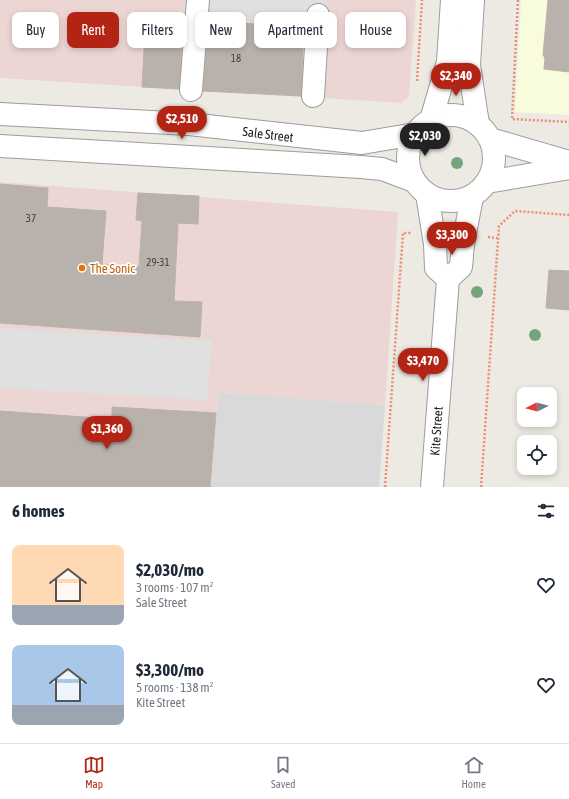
<!DOCTYPE html>
<meta charset="utf-8">
<style>
:root{--surface:#fff;--page:#f6f6f7;--text:#1f2937;--muted:#747a83;--line:#e0e1e3;--accent:#b32415}
body{margin:0;font-family:"Asap Condensed",sans-serif;background:var(--page);color:var(--text);height:100vh;display:flex;flex-direction:column;font-size:15px;white-space:nowrap}
*{box-sizing:border-box;margin:0}
p{font-size:13px;color:var(--muted)}
.icon{flex:none;width:22px;height:22px;fill:none;stroke:currentColor;stroke-width:2;stroke-linecap:round;stroke-linejoin:round}
.map{position:relative;height:487px;overflow:hidden}
.side{display:flex;flex-direction:column;background:var(--surface);flex:1}
.side>*{flex:none}
.hud{position:absolute;left:12px;top:12px;width:545px;height:36px;display:flex;gap:8px}
.needle{width:26px;rotate:264deg}
.controls{position:absolute;left:517px;top:387px;display:grid;gap:8px}
.controls a{display:grid;place-items:center;width:40px;height:40px;border-radius:8px;background:var(--surface);box-shadow:0 2px 6px #0003;font-size:20px}
.price{position:absolute;translate:-50% -34px;padding:0 9px;border-radius:14px;background:var(--accent);color:#fff;font-size:13px;line-height:26px;filter:drop-shadow(0 1px 2px #0008)}
.price::after{content:'';position:absolute;left:50%;top:24px;width:12px;height:9px;margin-left:-6px;background:inherit;clip-path:polygon(0 0,100% 0,50% 100%)}
.price.current{background:#222;color:#fff}
ul{padding:0;list-style:none}
li{display:flex;align-items:center;gap:12px;height:100px;padding:0 12px}
li span{display:grid;place-items:center;flex:none;width:112px;height:80px;border-radius:8px;color:#555}
li>.icon{margin-inline-start:auto}
span .icon{width:48px;height:48px;fill:#fffc;stroke-width:1}
li b{font-size:17px}
h2{display:flex;justify-content:space-between;align-items:center;height:48px;padding:0 12px;font-size:17px}
.tag{padding:0 14px;border-radius:8px;background:var(--surface);box-shadow:0 2px 6px #0003;font-size:14px;line-height:36px}
.tag.current{background:var(--accent);color:#fff}
.menu{display:flex;justify-content:space-around;align-items:center;height:56px;border-top:1px solid var(--line);background:var(--surface);font-size:11px;color:var(--muted)}
.menu a{display:grid;justify-items:center;gap:2px}
.menu .current{color:var(--accent)}
.map>svg:first-child{display:block}
.residential{fill:#dad9d9}
.commercial{fill:#ecd6d3}
.education{fill:#f8fbdc}
.parking{fill:#e0e0e0}
.building{fill:#b9b2ac;stroke:#bcb2a6}
.lines{fill:none;stroke-linecap:round;stroke-linejoin:round}
.minor-casing{stroke:#9d9d9d;stroke-width:24}
.path{stroke:#ea8d75;stroke-width:2.5;stroke-dasharray:2 2;stroke-linecap:butt}
.minor{stroke:#fff;stroke-width:22}
.tree{fill:#76a57b}
.food-dot{fill:#e8710a;stroke:#fff;stroke-width:1.5}
.labels{text-anchor:middle;stroke-width:3.5;stroke-linejoin:round;paint-order:stroke}
.number-label{font-size:11px;fill:#434240}
.street-label{font-size:13px;fill:#1c1c1c;stroke:#fff}
.food-label{font-size:13px;fill:#c56008;stroke:#fff;text-anchor:start}
</style>
<div class="map">
<svg width="569" height="487" viewBox="0 0 569 487">
<rect width="100%" height="100%" fill="#eceae2"/>
<path class="residential" d="M218,392L385,405L379,487H210Z"/>
<g class="commercial">
<path d="M0,0H416L409,96L402,103L0,78Z"/>
<path d="M0,182L398,212L385,405L219,392L210,487H0Z"/>
</g>
<path class="education" d="M521,0H569V115L515,112Z"/>
<g class="parking">
<path d="M191,0H326L325,16L274,13V6L273,25L203,21Z"/>
<path d="M0,328L212,341L207,400L0,388Z"/>
</g>
<g class="building">
<path d="M548,0H569V72L544,69L545,58L543,55Z"/>
<path d="M146,13L184,15L179,89L142,87Z"/>
<path d="M274,13L304,16L301,96L203,91L209,21L273,25Z"/>
<path d="M0,184L48,188L47,207L106,211L102,264L139,267L142,221L136,220L138,193L199,196L198,224L178,223L174,301L202,302L200,337L0,323Z"/>
<path d="M549,270L569,271V310L546,308Z"/>
<path d="M112,407L216,413L210,487H0V411L112,419Z"/>
</g>
<g class="lines">
<g class="minor-casing">
<g id="minor">
<path d="M473,0L469,65L478,124"/>
<path d="M191,90L198,0"/>
<path d="M313,96L318,15"/>
<path d="M0,114L189,124L362,143L415,134"/>
<circle cx="451" cy="158" r="43"/>
<path d="M431,120L448,62L452,0"/>
<path d="M490,139L569,162"/>
<path d="M0,146L361,167L382,169L414,181"/>
<path d="M487,182L569,168"/>
<path d="M427,194L435,244L436,268L448,279"/>
<path d="M432,487L448,279L461,267L463,244L472,197"/>
</g>
</g>
<g class="path">
<path d="M518,0L512,119L569,122"/>
<path d="M417,81L422,0"/>
<path d="M488,237L497,238"/>
<path d="M385,487L403,233H411"/>
<path d="M481,487L499,226L515,211L569,215"/>
</g>
<use href="#minor" class="minor"/>
</g>
<g class="tree">
<circle cx="457" cy="163" r="6"/>
<circle cx="477" cy="292" r="6"/>
<circle cx="535" cy="335" r="6"/>
</g>
<circle class="food-dot" cx="82" cy="268" r="4"/>
<g class="labels">
<g class="number-label">
<text x="236" y="62">18</text>
<text x="31" y="222">37</text>
<text x="158" y="266">29-31</text>
</g>
<g class="street-label">
<text transform="translate(268 134) rotate(7)" y="5">Sale Street</text>
<text transform="translate(436 431) rotate(-86)" y="5">Kite Street</text>
</g>
<g class="food-label">
<text x="90" y="273">The Sonic</text>
</g>
</g>
</svg>
<div class="controls">
<a><svg class="needle" viewBox="-14 -14 28 28"><path d="M0-13l5 13h-10z" fill="#e53935"/><path d="M0 13l5-13h-10z" fill="#747a83"/></svg></a>
<a><svg class="icon" aria-label="locate" viewBox="0 0 24 24"><circle cx="12" cy="12" r="6"/><path d="M12 2v4M12 18v4M2 12h4M18 12h4"/></svg></a>
</div>
<b class="price" style="left:456px;top:97px">$2,340</b>
<b class="price" style="left:182px;top:140px">$2,510</b>
<b class="price current" style="left:425px;top:157px">$2,030</b>
<b class="price" style="left:452px;top:256px">$3,300</b>
<b class="price" style="left:423px;top:382px">$3,470</b>
<b class="price" style="left:107px;top:450px">$1,360</b>
<div class="hud">
<a class="tag">Buy</a>
<a class="tag current">Rent</a>
<a class="tag">Filters</a>
<a class="tag">New</a>
<a class="tag">Apartment</a>
<a class="tag">House</a>
</div>
</div>
<section class="side">
<h2>6 homes<svg class="icon" aria-label="filters" viewBox="0 0 24 24"><path d="M4 7h16M4 17h16"/><circle cx="9" cy="7" r="2"/><circle cx="15" cy="17" r="2"/></svg></h2>
<ul>
<li><span style="background:linear-gradient(#ffd9b3 75%,#9aa5b1 0)"><svg class="icon" aria-label="home" viewBox="0 0 24 24"><path d="M3 11l9-7 9 7M6 9v11h12V9"/></svg></span><div><b>$2,030/mo</b><p>3 rooms · 107 m²</p><p>Sale Street</p></div><svg class="icon" aria-label="heart" viewBox="0 0 24 24"><path d="M12 20l-8-8c-3-5 5-10 8-4 3-6 11-1 8 4z"/></svg></li>
<li><span style="background:linear-gradient(#a9c7e8 75%,#9aa5b1 0)"><svg class="icon" aria-label="home" viewBox="0 0 24 24"><path d="M3 11l9-7 9 7M6 9v11h12V9"/></svg></span><div><b>$3,300/mo</b><p>5 rooms · 138 m²</p><p>Kite Street</p></div><svg class="icon" aria-label="heart" viewBox="0 0 24 24"><path d="M12 20l-8-8c-3-5 5-10 8-4 3-6 11-1 8 4z"/></svg></li>
</ul>
</section>
<nav class="menu">
<a class="current"><svg class="icon" aria-label="map" viewBox="0 0 24 24"><path d="M3 6l6-2 6 2 6-2v14l-6 2-6-2-6 2zM9 4v14M15 6v14"/></svg>Map</a>
<a><svg class="icon" aria-label="saved" viewBox="0 0 24 24"><path d="M7 4h10v16l-5-4-5 4z"/></svg>Saved</a>
<a><svg class="icon" aria-label="home" viewBox="0 0 24 24"><path d="M3 11l9-7 9 7M6 9v11h12V9"/></svg>Home</a>
</nav>
